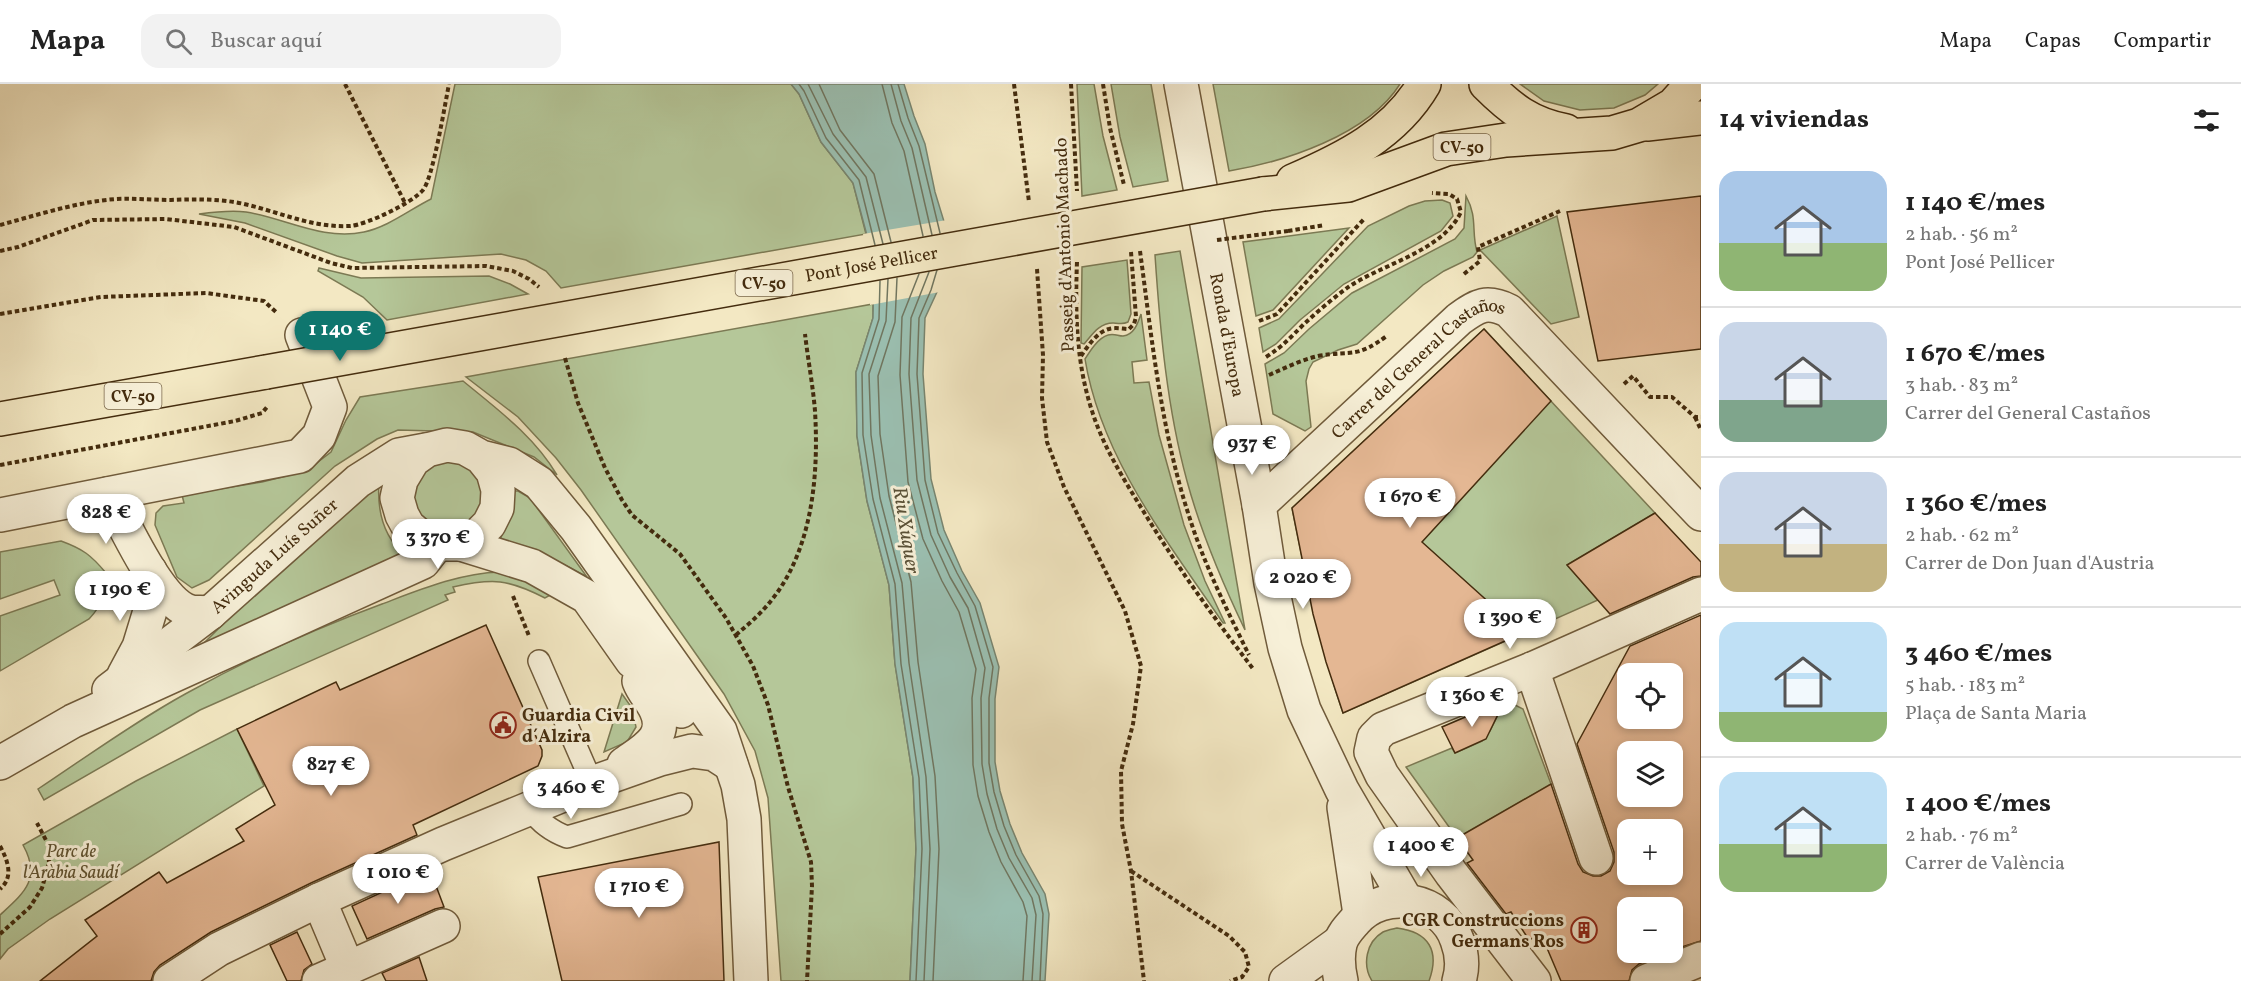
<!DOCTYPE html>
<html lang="es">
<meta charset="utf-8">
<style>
:root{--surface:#fff;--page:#f2f2f2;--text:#222;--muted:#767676;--line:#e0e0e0;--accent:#0f766e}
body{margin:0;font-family:Vollkorn,serif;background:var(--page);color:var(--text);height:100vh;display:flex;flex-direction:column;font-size:22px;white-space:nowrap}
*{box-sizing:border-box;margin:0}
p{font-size:20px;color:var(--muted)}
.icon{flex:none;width:33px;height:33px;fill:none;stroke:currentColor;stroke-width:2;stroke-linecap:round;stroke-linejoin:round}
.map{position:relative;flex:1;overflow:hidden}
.details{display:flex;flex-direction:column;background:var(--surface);width:540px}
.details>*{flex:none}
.controls{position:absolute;left:1617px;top:579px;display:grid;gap:12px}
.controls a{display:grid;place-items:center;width:66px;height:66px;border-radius:12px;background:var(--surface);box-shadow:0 3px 9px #0003;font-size:30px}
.price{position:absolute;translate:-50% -51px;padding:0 14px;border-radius:21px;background:#fff;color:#222;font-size:20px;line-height:39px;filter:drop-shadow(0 2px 3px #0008)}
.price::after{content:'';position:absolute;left:50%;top:36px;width:18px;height:14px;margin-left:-9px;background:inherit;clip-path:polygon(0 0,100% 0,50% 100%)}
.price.active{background:var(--accent);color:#fff}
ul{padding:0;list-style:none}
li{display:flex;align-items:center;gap:18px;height:150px;padding:0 18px}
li+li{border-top:2px solid var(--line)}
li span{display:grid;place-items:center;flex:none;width:168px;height:120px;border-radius:18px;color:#555}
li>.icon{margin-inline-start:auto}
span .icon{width:72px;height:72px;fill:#fffc;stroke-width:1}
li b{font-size:26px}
h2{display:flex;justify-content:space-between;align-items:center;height:72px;padding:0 18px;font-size:26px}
header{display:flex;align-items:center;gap:36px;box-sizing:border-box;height:84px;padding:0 30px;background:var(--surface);border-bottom:2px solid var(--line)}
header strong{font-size:28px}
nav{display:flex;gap:33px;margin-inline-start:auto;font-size:21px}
.search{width:420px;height:54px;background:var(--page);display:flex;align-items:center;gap:15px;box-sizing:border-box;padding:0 21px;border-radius:18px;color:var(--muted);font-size:22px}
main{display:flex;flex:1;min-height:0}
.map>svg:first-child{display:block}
.green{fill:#b5c799;stroke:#7c7a54;stroke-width:1.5}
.water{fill:#9bc0b2;stroke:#788570;stroke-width:1.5}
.pier{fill:#f3e8c3}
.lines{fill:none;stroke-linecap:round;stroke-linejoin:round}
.shore{stroke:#707660;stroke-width:1.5}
.building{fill:#e4b793;stroke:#442c0e;stroke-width:1.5;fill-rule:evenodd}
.lane-casing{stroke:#705b3b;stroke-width:24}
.street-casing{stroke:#705b3b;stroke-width:36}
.primary-casing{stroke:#442c0e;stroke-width:36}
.path{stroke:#442c0e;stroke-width:4;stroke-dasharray:4.5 3;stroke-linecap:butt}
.lane{stroke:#f7f0d8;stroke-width:21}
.street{stroke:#f7f0d8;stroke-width:33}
.primary{stroke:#f3e8c3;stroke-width:33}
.primary-bridge-casing{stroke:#442c0e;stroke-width:36;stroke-linecap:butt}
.path-bridge{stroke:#442c0e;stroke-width:4;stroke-dasharray:4.5 3;stroke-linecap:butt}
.primary-bridge{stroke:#f3e8c3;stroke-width:33}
.labels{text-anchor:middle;stroke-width:6;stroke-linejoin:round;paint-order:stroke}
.shield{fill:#f7f0d8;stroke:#7a674b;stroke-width:1.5}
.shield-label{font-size:16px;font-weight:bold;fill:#442c0e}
.street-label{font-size:18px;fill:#442c0e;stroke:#f7f0d8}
.poi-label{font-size:18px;font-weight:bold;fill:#442c0e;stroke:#f7f0d8;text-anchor:start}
.park-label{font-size:18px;font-style:italic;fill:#605331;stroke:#f7f0d8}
.water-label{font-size:20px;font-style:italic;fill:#5a5137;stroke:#f7f0d8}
</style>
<header>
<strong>Mapa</strong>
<div class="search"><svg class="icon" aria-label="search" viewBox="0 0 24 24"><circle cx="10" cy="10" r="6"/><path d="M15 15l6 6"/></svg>Buscar aquí</div>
<nav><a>Mapa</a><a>Capas</a><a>Compartir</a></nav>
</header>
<main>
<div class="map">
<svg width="1701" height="897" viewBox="0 0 1701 897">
<rect width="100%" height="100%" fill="#f3e8c3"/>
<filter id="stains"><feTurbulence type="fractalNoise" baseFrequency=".00333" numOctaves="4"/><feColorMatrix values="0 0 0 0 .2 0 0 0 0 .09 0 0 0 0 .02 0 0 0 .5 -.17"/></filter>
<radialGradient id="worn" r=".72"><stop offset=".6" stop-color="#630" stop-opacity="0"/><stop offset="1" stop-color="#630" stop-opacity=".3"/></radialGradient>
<g class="green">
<path d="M455,0H791L799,10L821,58L853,99L866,150L561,204L546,187L526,176L501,170L362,179L337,172L245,139L199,130C214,128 230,126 246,128C285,134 323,157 364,148C388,143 409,126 431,115Z"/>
<path d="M1077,0H1094L1103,52L1117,106L1082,112Z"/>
<path d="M1111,0H1151L1168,97L1133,103L1120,53Z"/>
<path d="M1213,0H1400C1368,51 1284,78 1229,87Z"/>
<path d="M1520,0H1658L1645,11L1614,24L1580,26L1544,17Z"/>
<path d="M1466,112C1478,134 1471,146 1477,168L1473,173L1444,187L1423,201L1357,260L1338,266L1313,278L1309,285L1306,297L1311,343L1305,347L1273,330L1265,280L1284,269L1309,245L1352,209L1455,155L1464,144Z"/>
<path d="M1442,116L1450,119L1453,132L1441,147L1344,200L1300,236L1276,260L1263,268L1259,244L1279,235L1368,142L1409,122L1425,117Z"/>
<path d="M1557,132L1579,233L1551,240L1480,166Z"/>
<path d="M1349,144L1273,226L1256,232L1243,158Z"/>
<path d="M1180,167L1245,546C1222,498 1201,449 1187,397C1167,324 1160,246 1155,171Z"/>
<path d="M1127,176L1131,230L1128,238C1122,241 1120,239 1113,239C1099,239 1092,251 1084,260L1081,259L1082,183Z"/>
<path d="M319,184L361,194L489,192L510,200L528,210L387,236L363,213L318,187Z"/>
<path d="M873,220V234L856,288L857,352L867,417L889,501L895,580L913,694L916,765L910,897H781L768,714L755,667L724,610L581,406L556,374L518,333L466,293Z"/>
<path d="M1141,230L1147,276L1132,278L1134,299L1149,298L1159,351L1184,441L1205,497L1225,539H1223C1168,458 1101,374 1085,275C1090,267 1098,254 1108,251C1114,249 1118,252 1123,252C1134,251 1138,239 1141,230Z"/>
<path d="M1484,245L1655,429L1567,481L1598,516L1343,629C1320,562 1306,494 1292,424Z"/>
<path d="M463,297C497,325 534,352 557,391L534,373L473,348L398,346L377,355L335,382L209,496L192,504L177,493L155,441L156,429L163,422L184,419L182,411L262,398L306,387L331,368L346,336L360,313Z"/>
<circle cx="448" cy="413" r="36"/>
<path d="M379,398C377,426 382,452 405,471L207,560L205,558L315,449Z"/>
<path d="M511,407H518L530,414L587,493C559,477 531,462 499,459L505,442Z"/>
<path d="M61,457C83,465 91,471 106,489C105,510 104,519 89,535L0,587V532L60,511L54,496L0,515V468Z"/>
<path d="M500,488L518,493L554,509L545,514C508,495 493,494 453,503L455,508L445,511L448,516L200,626L44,716L38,705C86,673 136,637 187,609C250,574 314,545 382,520C419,506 460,489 500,488Z"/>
<path d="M622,610L632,624L636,643L627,658L604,668Z"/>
<path d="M1505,616L1523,625L1551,700L1457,754L1406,683L1452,664L1455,669L1482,657L1480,651L1490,647L1500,627L1497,619Z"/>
<path d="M237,645L264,702L50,835L8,865L0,875V831C24,809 42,795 23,761L136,697Z"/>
<path d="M1397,844C1429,848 1440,867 1429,897H1372C1362,881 1366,858 1383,848C1387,846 1393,845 1397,844Z"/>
</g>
<path class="water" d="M791,0H904L914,32L925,60L935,108L946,144L943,189L937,208L925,234L923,290L931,395L944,446L962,487L980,519L999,583L995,615V678L1000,707L1010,740L1022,769L1045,810L1049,830L1045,897H910L916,765L913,694L895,580L889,501L867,417L857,352L856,288L873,234L874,191L869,159L853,99L821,58L799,10Z"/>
<path class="pier" d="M947,136L949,144L946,189L940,208L870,221L871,192L863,150Z"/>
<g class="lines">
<g class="shore">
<path d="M799,0L804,7L826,54L859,96L875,161"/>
<path d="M808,0L833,50L866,93L883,160"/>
<path d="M819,0L840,46L874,90L891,158"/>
<path d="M882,0L892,39L904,67L923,152"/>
<path d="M891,0L901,37L912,64L932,151"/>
<path d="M898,0L908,34L919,62L940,149"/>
<path d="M937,186L931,206L919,234L917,290L925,396L938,449L957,489L975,522L993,583L989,614V679L994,708L1004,742L1016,771L1039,812L1043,830L1040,897"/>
<path d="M929,188L911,234L909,290L917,396L931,451L950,493L968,524L985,584L981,614L982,680L987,710L997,745L1009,774L1032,814L1036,831L1032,897"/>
<path d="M919,190L902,233L900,291L908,398L923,455L942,497L959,528L976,585L972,614L973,681L978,712L989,748L1001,778L1023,818L1027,832L1023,897"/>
<path d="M897,194L895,238L878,292L880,350L889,412L911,498L918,578L935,692L939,765L933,897"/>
<path d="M888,195L886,237L869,290L871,351L880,414L902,499L909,579L926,693L930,765L924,897"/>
<path d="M880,197L879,235L862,289L863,351L873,415L895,500L901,580L919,694L922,765L916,897"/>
</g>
</g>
<g class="building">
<path d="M1701,112V265L1598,277L1567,128Z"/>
<path d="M1484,245L1551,317L1422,458L1523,549L1343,629L1326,578L1313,530L1292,424Z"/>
<path d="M1655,429L1701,478V492L1693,493L1610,530L1567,481Z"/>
<path d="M1701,531V857L1672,866V824H1628V868H1667L1639,880L1632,886L1629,897H1561L1541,850L1529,856L1511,828L1506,830L1467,779L1473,776L1457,754L1551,700L1578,780L1583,788L1593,792H1601L1610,787L1614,778V768L1577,660L1630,562ZM1628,590H1672V634H1628ZM1628,668H1672V712H1628ZM1628,746H1672V790H1628Z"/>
<path d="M486,541L542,666V672L538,682L413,741L417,751L311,799L211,848L160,881L154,888L151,897H40L97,852L85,836L159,788L167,799L244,757L236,745L275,721L237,645L336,598L340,606Z"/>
<path d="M1505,616L1486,655L1455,669L1442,643Z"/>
<path d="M719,758L724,897H562L538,793Z"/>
<path d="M430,786L444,823L435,825L367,855L352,822Z"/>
<path d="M297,848L312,880L304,886L301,897H287L270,861Z"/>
<path d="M419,873L427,897H386L382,889Z"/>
</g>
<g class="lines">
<g class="lane-casing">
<g id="lane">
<path d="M539,577L592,699"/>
<path d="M530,725C541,739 551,747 567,753L681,720"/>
</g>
</g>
<g class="street-casing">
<g id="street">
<path id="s1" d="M1181,0L1259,421L1271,499L1285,564L1304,626L1342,706L1406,816"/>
<path d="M481,373L493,388L498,406L497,424L489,440L476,453L461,460H437L421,453L408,442L402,431L397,414L401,396L413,376L427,366L447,361L465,364L481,373L509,380L539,399L576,444L720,647L738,701L744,735L751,897"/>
<path d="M108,410C124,439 159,520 191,528C197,529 204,528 210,529"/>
<path id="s2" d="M1259,421L1459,235C1478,221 1487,216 1509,227L1701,430"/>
<path d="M0,431L300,372L319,352L330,323L302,251"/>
<path d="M461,460L532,482L587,513L632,577L657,595L681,627"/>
<path d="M1532,585L1596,774"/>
<path d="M124,591L139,563L150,527V487"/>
<path id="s3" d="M109,606L210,529L358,397L399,371L426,366"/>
<path d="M0,679L73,637L423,478L437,460"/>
<path d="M624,680C643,666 669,654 656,626C651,615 643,608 639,597"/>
<path d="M1344,723L1360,830"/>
<path d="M319,816L348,885"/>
<path d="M170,897L219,865L319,816L443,760L592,699L660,675L692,667L714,670L731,681"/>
<path d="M319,897L443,842"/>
<path d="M1286,897L1340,858"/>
<path d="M1341,897C1338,884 1337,873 1340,860C1342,851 1349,844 1355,837C1384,803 1443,814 1457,856C1462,869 1463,884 1459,897"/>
<path d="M1534,897L1451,789L1382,691L1371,668L1374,654L1383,645L1532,585L1701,510"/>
<path d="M1647,897L1701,875"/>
</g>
</g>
<g class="primary-casing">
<g id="primary">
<path d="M1486,0C1511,25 1530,40 1566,47"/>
<path d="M1647,40L1701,34"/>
<path d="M1293,97C1344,75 1395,50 1424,0"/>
<path d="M1263,110L1348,101L1446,65L1506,56L1612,49L1639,41L1673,21L1692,0"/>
<path d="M0,335L266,288"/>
</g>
</g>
<g class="path">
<path d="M345,0L405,119"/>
<path d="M1014,0L1029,118"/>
<path d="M1071,0L1077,107"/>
<path d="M1103,0L1110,44L1124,101"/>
<path d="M0,141C37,131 77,118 116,115C134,114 152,116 171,116C192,115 214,115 234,118C274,125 308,144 350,142C366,141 412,119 423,106C433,94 445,20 449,0"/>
<path d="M1288,147L1325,141"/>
<path d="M0,167L18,163L93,136L166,135L234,143L331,179L352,184L486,182L513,187L529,195L539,203"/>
<path d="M1140,167C1152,256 1161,346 1189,432C1204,480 1227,526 1249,571"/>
<path d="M1077,178C1075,228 1076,278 1092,327C1103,362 1123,394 1142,425C1176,481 1214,534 1254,586"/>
<path d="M1037,185L1043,271L1042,314L1047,358L1064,403L1125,527L1141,582L1133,640L1121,687L1122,740L1131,787L1144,897"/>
<path d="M1464,190L1480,177L1478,163L1560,127"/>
<path d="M0,230L101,213L206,209L264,217L277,229"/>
<path d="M1259,237L1277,230L1364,135"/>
<path d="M1081,272C1088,262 1097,248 1109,245C1115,243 1123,245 1129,245L1134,240L1136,233L1131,168"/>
<path d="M1266,273C1282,263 1291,253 1304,240C1317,228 1332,215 1347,204C1381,180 1442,168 1461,128L1457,115L1449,110L1432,109"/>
<path d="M565,274L578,319L605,384L622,416L632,431L680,470L726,534L753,582L768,621L788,703L811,778L812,802L807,897"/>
<path d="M1269,291C1285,284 1301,276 1318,272C1353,266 1356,275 1388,251"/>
<path d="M1624,300L1633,292L1650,313H1672L1695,333H1701"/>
<path d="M1695,333L1701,346"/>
<path d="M0,381L235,337L262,329L267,323"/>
<path d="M513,512L529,552"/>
<path d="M736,551C745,543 755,535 763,526C812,474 819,395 815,327C813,302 808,276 805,250"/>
<path d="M0,762C8,777 14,793 0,805"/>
<path d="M1131,787L1229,852L1245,868L1249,883L1242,893L1230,897"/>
<path d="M0,850L30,823L42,804L49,779L48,760L37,739"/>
</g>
<use href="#lane" class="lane"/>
<use href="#street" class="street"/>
<use href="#primary" class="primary"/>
<g class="primary-bridge-casing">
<g id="primary-bridge">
<path id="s4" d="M266,288L1263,110"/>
</g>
</g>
<path class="path-bridge" d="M1217,156L1288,147"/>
<use href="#primary-bridge" class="primary-bridge"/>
</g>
<defs>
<g id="civic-ring" transform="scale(1.35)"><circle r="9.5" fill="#f7f0d8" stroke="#8f2418" stroke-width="1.5"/><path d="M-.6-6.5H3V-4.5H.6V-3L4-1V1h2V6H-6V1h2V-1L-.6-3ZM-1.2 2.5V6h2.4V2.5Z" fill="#8f2418"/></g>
<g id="building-ring" transform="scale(1.35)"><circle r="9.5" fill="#f7f0d8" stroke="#8f2418" stroke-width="1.5"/><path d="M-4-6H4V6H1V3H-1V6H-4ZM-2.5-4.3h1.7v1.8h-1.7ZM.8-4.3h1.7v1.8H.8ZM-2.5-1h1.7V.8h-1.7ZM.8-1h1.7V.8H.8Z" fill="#8f2418"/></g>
</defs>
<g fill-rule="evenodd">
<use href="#civic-ring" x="503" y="641"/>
<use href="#building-ring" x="1584" y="846"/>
</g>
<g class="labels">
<g class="shield">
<rect x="1433.5" y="50" width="57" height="26" rx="4.5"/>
<rect x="735.5" y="186" width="57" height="26" rx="4.5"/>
<rect x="104.5" y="299" width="57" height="26" rx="4.5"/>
</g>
<g class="shield-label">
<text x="1462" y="69">CV-50</text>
<text x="764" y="205">CV-50</text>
<text x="133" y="318">CV-50</text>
</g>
<g class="street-label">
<text transform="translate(1064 161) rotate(-92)" y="6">Passeig d'Antonio Machado</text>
<text dy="6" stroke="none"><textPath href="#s4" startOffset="615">Pont José Pellicer</textPath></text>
<text dy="6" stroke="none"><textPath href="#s1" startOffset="255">Ronda d'Europa</textPath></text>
<text dy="6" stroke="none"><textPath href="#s2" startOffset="213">Carrer del General Castaños</textPath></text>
<text dy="6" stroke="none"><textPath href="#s3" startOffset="213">Avinguda Luís Suñer</textPath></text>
</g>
<g class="poi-label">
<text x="522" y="637">Guardia Civil<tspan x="522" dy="21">d´Alzira</tspan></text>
<text x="1564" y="842" text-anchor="end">CGR Construccions<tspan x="1564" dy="21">Germans Ros</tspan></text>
</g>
<g class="park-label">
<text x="71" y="773">Parc de<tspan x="71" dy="21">l'Aràbia Saudí</tspan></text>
</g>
<g class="water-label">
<text transform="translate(907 446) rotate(81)" y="7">Riu Xúquer</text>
</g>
</g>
<rect width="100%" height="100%" filter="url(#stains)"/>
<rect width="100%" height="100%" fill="url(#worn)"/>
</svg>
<div class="controls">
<a><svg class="icon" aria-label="locate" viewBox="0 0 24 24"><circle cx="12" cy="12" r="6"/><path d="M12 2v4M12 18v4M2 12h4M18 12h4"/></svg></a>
<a><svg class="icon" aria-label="layers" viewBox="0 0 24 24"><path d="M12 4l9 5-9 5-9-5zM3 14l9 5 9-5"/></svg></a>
<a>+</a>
<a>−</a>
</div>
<b class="price active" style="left:340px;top:278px">1 140 €</b>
<b class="price" style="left:1252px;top:392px">937 €</b>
<b class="price" style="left:1410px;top:445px">1 670 €</b>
<b class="price" style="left:106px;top:461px">828 €</b>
<b class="price" style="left:438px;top:486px">3 370 €</b>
<b class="price" style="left:1303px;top:526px">2 020 €</b>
<b class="price" style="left:120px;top:538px">1 190 €</b>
<b class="price" style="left:1510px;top:566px">1 390 €</b>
<b class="price" style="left:1472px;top:644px">1 360 €</b>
<b class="price" style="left:331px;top:713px">827 €</b>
<b class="price" style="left:571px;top:736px">3 460 €</b>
<b class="price" style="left:1421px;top:794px">1 400 €</b>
<b class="price" style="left:398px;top:821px">1 010 €</b>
<b class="price" style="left:639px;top:835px">1 710 €</b>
</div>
<section class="details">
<h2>14 viviendas<svg class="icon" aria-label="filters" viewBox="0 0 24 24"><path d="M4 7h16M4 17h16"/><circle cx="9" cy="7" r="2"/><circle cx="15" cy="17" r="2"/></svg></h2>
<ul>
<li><span style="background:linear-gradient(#a9c7e8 60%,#8fb573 0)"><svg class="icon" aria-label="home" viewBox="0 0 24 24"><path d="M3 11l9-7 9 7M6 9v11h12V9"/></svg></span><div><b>1 140 €/mes</b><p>2 hab. · 56 m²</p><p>Pont José Pellicer</p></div></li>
<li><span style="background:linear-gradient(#c9d6e8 65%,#7fa58c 0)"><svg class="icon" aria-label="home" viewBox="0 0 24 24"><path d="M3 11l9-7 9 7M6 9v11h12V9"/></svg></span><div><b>1 670 €/mes</b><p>3 hab. · 83 m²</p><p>Carrer del General Castaños</p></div></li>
<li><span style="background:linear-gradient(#c9d6e8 60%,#c2b280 0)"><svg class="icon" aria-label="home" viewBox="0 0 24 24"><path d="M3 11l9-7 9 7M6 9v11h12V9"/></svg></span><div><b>1 360 €/mes</b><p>2 hab. · 62 m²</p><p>Carrer de Don Juan d'Austria</p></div></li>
<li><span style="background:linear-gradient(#bfe0f5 75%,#8fb573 0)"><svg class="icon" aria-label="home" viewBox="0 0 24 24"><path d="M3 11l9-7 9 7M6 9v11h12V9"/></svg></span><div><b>3 460 €/mes</b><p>5 hab. · 183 m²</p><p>Plaça de Santa Maria</p></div></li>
<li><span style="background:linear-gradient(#bfe0f5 60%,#8fb573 0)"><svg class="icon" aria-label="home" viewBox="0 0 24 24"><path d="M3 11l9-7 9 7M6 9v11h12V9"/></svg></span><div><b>1 400 €/mes</b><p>2 hab. · 76 m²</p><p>Carrer de València</p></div></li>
</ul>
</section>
</main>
